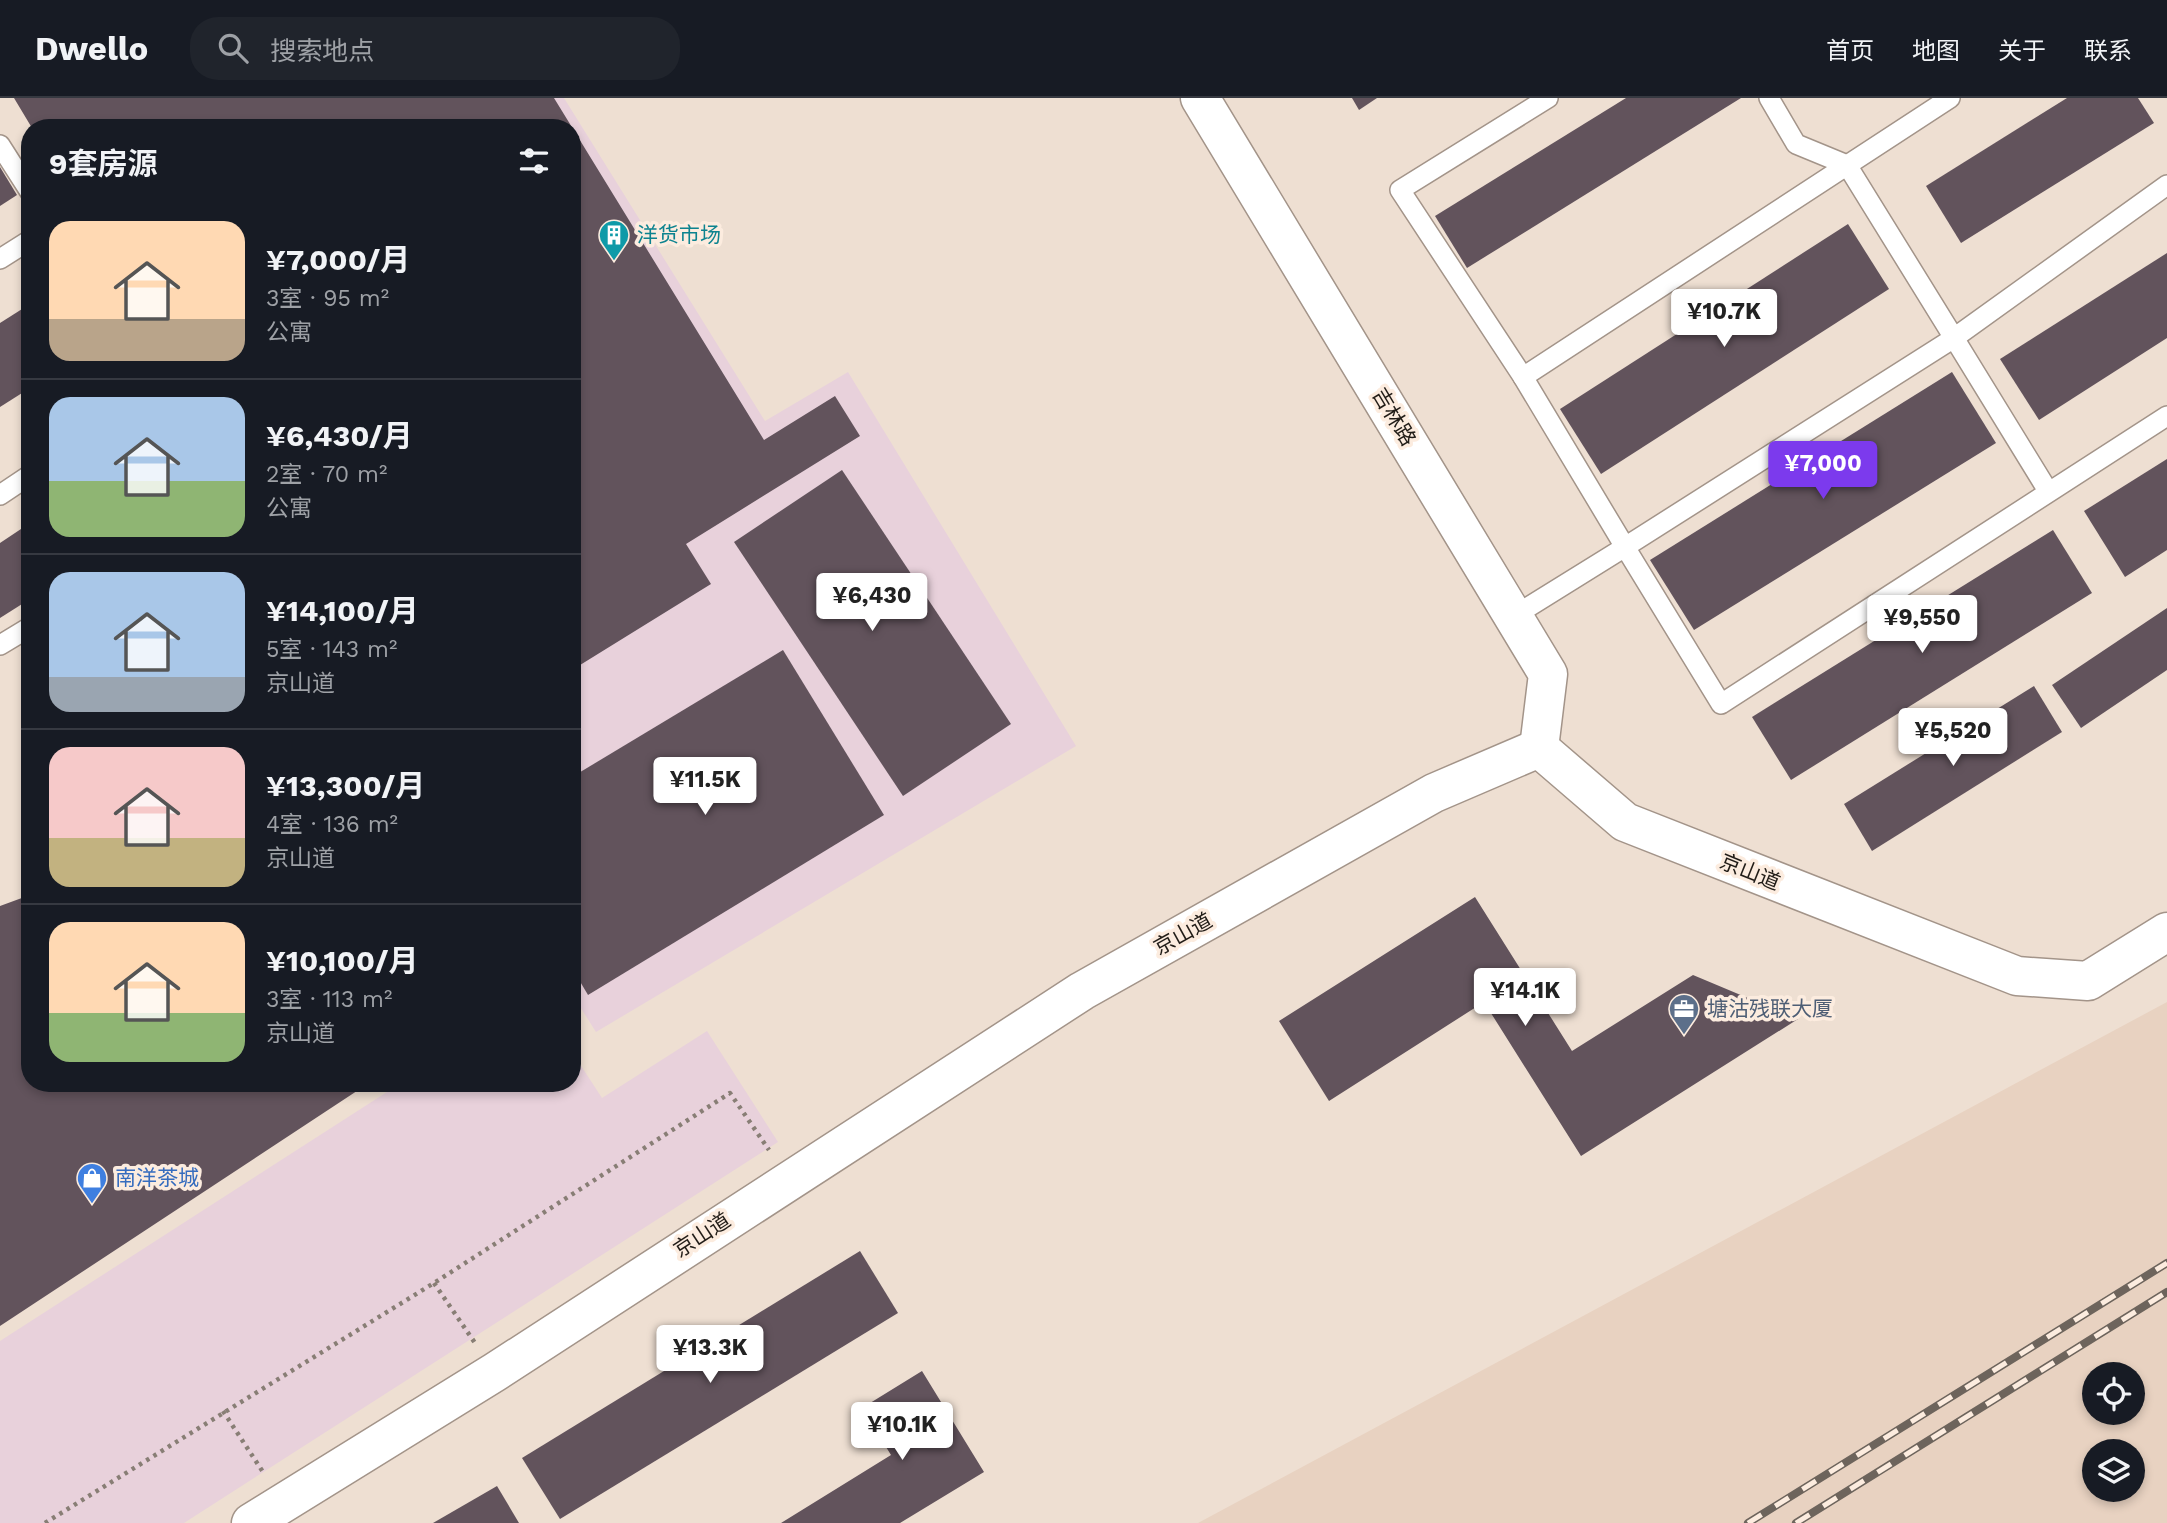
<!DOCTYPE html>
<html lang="zh">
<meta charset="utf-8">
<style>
:root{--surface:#171b24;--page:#20242c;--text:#f1f3f6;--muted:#9ea1a6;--line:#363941;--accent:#7c3aed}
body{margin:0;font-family:"Work Sans","Noto Sans SC",sans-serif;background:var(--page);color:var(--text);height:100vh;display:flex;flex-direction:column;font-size:26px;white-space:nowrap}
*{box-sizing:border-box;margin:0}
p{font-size:23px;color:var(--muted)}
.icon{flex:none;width:38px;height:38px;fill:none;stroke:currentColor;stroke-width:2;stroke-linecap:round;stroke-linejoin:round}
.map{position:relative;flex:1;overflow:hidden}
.sheet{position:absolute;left:21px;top:21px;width:560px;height:973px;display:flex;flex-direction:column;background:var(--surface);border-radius:28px;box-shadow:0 4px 10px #0003}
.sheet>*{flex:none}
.controls{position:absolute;left:2082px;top:1264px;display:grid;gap:14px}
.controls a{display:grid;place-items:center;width:63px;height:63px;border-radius:50%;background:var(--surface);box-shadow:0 4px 10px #0003;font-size:35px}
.price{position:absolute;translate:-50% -60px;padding:0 16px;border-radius:7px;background:#fff;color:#222;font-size:23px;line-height:46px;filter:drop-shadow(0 2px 4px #0008)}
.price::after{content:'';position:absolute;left:50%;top:42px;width:21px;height:16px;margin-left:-10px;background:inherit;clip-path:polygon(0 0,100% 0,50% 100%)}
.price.active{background:var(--accent);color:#fff}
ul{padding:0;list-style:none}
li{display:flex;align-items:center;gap:21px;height:175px;padding:0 28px}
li+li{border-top:2px solid var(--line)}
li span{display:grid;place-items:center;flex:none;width:196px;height:140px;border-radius:21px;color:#555}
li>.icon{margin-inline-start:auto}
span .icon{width:84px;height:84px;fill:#fffc;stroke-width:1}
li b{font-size:30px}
h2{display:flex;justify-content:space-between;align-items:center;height:84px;padding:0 28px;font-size:30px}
header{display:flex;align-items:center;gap:42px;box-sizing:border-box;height:98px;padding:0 35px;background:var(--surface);border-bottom:2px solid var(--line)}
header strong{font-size:33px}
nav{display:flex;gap:38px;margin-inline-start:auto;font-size:24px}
.search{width:490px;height:63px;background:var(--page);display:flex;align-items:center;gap:18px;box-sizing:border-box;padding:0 24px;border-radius:28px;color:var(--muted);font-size:26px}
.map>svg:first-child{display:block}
.commercial{fill:#e8d1db}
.built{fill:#e8d2c1;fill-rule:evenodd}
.building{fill:#62535c}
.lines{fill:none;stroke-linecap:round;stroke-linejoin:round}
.service-casing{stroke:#a39489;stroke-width:22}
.tertiary-casing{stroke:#a39489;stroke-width:41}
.path{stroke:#887e75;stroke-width:4.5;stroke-dasharray:3.5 5;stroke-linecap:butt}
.service{stroke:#fff;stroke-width:19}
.tertiary{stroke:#fff;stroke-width:38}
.rail-casing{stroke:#6d645c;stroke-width:8}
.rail{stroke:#fcecdf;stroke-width:5;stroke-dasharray:16;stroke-linecap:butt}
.labels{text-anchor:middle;stroke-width:7;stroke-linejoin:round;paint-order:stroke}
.culture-label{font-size:21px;fill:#0d838f;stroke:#fcecdf;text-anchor:start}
.street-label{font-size:21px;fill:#211c17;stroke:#fcecdf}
.service-label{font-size:21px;fill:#4e5e75;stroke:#fcecdf;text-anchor:start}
.shop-label{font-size:21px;fill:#366cbe;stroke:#fcecdf;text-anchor:start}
</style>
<header>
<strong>Dwello</strong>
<div class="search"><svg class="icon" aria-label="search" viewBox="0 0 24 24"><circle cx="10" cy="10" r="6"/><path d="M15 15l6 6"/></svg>搜索地点</div>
<nav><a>首页</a><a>地图</a><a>关于</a><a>联系</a></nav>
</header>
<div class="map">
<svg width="2167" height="1425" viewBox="0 0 2167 1425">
<rect width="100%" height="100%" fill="#eedfd2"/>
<g class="commercial">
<path d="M17,0H564L765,323L848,274L1076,648L596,934L572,896V30Z"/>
<path d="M707,933L778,1044L184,1425H0V1243L401,985H572V954L602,1000Z"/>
</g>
<path class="built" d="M2167,904V1425H1198ZM2095,1276H2133V1314H2095ZM2095,1353H2133V1391H2095Z"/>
<g class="building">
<path d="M14,0H554L764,342L835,298L860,338L686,446L711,486L572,572V30H32Z"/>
<path d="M1352,0H1377L1359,12Z"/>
<path d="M1626,0H1741L1467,170L1435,118Z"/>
<path d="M2067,0H2138L2154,25L1961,145L1926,88Z"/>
<path d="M0,69L17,97L0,108Z"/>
<path d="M1848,126L1889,191L1601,376L1560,311Z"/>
<path d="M2167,155V240L2039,322L2000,261Z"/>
<path d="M30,206V290L0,309V225Z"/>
<path d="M1952,274L1996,345L1694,532L1650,462Z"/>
<path d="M2167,361V452L2125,479L2084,413Z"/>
<path d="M842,372L1011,626L903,698L734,444Z"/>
<path d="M30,425V501L0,520V445Z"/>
<path d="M2053,432L2092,495L1791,682L1752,619Z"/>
<path d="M2167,510V572L2081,630L2052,587Z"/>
<path d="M783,552L884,717L588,897L572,870V679Z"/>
<path d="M2034,588L2062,634L1872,753L1844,706Z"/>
<path d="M30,797V985H369L0,1228V808Z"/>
<path d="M1475,799L1572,953L1693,877L1798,921L1581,1058L1484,904L1329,1003L1279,923Z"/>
<path d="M860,1153L898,1215L560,1421L522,1360Z"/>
<path d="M922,1273L984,1374L900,1425H781L891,1357L862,1310Z"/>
<path d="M497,1388L519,1425H433Z"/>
</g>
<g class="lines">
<g class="service-casing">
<g id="service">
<path d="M1548,0L1400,92L1523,279L1625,449L1954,240L2048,393"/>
<path d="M1769,0L1796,46L1847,67L1954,240L2167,87"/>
<path d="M0,47L30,94"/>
<path d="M0,161L30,142"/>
<path d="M1523,279L1950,0"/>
<path d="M0,397L30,377"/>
<path d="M1514,518L1625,449L1721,606L2167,318"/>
<path d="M0,547L30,529"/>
</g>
</g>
<g class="tertiary-casing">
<g id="tertiary">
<path d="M1200,0L1548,576L1539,650"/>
<path d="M251,1425L495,1274L1082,893L1434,695L1539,650L1625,724L2017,878L2088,883L2167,834"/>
</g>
</g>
<g class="path">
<path d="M434,1185L475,1245"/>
<path d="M223,1313L263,1374"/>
<path d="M45,1425L434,1185L730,995L769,1052"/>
</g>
<use href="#service" class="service"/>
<use href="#tertiary" class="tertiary"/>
<g class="rail-casing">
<g id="rail">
<path d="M1748,1425L2167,1165"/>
<path d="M1796,1425L2167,1194"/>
</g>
</g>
<use href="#rail" class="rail"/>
</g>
<defs>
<g id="building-pin" transform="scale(1.575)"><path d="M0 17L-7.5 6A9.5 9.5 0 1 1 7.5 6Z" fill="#0f9aa8" stroke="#fcecdf"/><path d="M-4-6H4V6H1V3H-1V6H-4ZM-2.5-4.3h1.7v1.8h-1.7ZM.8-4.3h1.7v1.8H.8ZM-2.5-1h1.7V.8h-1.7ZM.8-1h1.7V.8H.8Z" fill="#fff"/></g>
<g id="office-pin" transform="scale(1.575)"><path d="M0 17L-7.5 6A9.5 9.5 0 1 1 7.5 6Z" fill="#5c6f8a" stroke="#fcecdf"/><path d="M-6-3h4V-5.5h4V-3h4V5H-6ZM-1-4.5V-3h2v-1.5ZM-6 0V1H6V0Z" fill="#fff"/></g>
<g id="shop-pin" transform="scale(1.575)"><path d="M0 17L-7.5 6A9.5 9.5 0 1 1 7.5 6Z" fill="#3f7fe0" stroke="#fcecdf"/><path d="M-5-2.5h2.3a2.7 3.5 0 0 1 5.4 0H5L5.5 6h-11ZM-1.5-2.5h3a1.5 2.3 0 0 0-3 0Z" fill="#fff"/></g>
</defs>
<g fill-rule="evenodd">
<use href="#building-pin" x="614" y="137"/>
<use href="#office-pin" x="1684" y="911"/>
<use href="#shop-pin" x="92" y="1080"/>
</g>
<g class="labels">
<g class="culture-label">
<text x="637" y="144">洋货市场</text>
</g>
<g class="street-label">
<text transform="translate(1394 319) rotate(59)" y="7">吉林路</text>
<text transform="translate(1750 774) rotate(22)" y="7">京山道</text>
<text transform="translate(1183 836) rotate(-29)" y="7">京山道</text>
<text transform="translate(702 1137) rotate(-33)" y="7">京山道</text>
</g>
<g class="service-label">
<text x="1707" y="918">塘沽残联大厦</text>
</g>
<g class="shop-label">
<text x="115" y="1087">南洋茶城</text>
</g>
</g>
</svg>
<div class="controls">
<a><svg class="icon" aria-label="locate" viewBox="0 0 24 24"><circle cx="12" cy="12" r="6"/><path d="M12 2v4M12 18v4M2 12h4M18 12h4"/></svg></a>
<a><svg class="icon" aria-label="layers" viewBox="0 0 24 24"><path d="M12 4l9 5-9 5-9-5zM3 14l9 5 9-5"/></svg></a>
</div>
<b class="price" style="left:1724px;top:251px">¥10.7K</b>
<b class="price active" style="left:1823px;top:403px">¥7,000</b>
<b class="price" style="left:872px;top:535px">¥6,430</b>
<b class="price" style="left:1922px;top:557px">¥9,550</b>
<b class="price" style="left:1953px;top:670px">¥5,520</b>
<b class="price" style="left:705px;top:719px">¥11.5K</b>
<b class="price" style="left:1525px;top:930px">¥14.1K</b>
<b class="price" style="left:710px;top:1287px">¥13.3K</b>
<b class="price" style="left:902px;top:1364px">¥10.1K</b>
<section class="sheet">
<h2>9套房源<svg class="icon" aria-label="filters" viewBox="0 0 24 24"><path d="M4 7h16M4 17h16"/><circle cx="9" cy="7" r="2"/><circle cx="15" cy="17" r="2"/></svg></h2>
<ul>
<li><span style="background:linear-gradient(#ffd9b3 70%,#b9a48a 0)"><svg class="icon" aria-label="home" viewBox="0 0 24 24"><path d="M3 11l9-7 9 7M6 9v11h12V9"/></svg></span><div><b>¥7,000/月</b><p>3室 · 95 m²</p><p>公寓</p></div></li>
<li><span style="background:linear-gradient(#a9c7e8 60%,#8fb573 0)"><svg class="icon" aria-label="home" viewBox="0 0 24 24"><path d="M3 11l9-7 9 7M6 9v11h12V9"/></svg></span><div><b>¥6,430/月</b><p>2室 · 70 m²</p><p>公寓</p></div></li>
<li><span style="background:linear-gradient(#a9c7e8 75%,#9aa5b1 0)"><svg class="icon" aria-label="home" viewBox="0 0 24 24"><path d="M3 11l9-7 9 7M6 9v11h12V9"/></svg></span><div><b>¥14,100/月</b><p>5室 · 143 m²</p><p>京山道</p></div></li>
<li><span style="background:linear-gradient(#f6c9c9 65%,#c2b280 0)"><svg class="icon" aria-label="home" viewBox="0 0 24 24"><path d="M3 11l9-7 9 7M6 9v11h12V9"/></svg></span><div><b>¥13,300/月</b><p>4室 · 136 m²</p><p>京山道</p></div></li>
<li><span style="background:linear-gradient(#ffd9b3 65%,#8fb573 0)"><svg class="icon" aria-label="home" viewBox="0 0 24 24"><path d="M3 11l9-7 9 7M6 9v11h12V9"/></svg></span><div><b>¥10,100/月</b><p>3室 · 113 m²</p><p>京山道</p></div></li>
</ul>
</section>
</div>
